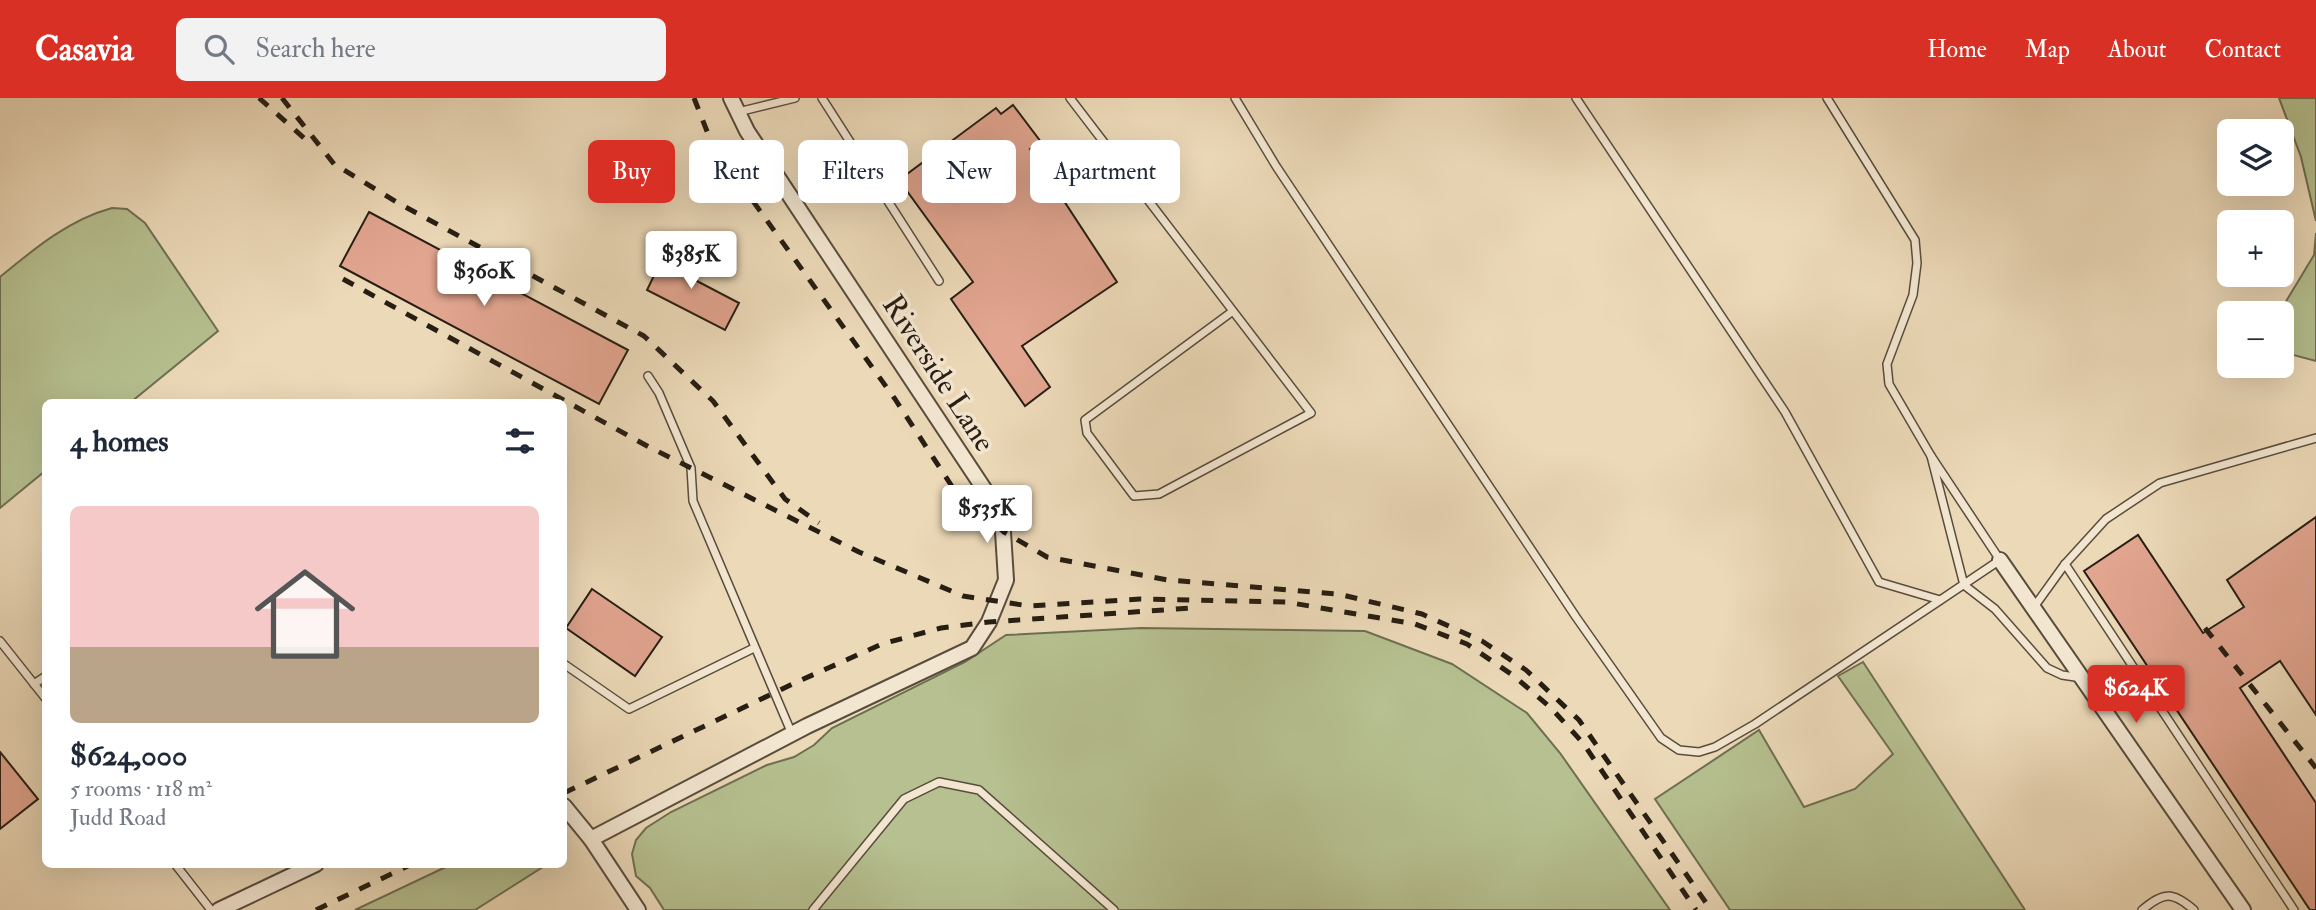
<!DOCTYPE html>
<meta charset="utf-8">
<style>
:root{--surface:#fff;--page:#f2f2f3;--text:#1f2937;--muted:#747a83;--accent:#d93025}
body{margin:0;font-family:"IM FELL Double Pica",serif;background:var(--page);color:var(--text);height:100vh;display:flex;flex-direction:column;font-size:26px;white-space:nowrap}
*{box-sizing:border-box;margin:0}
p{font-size:23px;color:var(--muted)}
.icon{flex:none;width:38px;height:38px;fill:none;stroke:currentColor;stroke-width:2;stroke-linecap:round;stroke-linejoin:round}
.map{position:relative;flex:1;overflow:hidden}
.drawer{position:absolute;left:42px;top:301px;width:525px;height:469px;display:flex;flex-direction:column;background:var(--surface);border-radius:10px;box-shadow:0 7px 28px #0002}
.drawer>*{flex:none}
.guide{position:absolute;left:588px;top:42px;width:665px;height:63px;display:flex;gap:14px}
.buttons{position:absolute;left:2217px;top:21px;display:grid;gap:14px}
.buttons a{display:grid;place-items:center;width:77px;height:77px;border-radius:10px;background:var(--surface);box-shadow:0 7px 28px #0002;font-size:35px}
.price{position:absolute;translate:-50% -60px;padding:0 16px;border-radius:7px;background:#fff;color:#222;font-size:23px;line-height:46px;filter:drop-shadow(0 2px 4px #0008)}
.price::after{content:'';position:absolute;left:50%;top:42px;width:21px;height:16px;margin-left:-10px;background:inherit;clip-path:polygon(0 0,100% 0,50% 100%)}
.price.active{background:var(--accent);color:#fff}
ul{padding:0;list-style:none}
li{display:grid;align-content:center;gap:14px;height:371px;padding:0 28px}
li span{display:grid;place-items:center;height:217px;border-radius:10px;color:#555}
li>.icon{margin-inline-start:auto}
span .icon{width:126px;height:126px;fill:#fffc;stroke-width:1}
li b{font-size:30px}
h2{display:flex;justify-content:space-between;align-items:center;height:84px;padding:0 28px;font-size:30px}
.chip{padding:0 24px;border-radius:10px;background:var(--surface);box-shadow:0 7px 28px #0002;font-size:24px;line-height:63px}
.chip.active{background:var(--accent);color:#fff}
header{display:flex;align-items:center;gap:42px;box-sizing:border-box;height:98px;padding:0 35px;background:var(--accent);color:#fff}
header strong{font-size:33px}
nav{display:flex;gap:38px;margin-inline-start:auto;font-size:24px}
.search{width:490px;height:63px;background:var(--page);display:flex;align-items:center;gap:18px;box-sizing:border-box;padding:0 24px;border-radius:10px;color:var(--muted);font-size:26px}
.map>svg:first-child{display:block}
.green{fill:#b6c090;stroke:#6e6f52;stroke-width:2}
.building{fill:#e2a590;stroke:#271e13;stroke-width:2}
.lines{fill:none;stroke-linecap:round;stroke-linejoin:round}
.service-casing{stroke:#584d3c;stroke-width:10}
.minor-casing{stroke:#584d3c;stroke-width:18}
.service{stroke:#f3e6d1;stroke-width:7}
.minor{stroke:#f3e6d1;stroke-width:14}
.rail{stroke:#271e13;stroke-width:5;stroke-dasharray:12 12;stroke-linecap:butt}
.labels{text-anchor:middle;stroke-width:7;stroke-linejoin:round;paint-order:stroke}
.street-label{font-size:30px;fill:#271e13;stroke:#f3e6d1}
</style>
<header>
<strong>Casavia</strong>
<div class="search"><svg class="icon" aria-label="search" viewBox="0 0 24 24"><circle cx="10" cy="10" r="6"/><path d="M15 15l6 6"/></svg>Search here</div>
<nav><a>Home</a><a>Map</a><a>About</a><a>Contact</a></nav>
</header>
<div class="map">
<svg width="2316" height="812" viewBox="0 0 2316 812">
<rect width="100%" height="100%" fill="#ecd9b8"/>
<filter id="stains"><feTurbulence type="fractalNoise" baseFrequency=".00286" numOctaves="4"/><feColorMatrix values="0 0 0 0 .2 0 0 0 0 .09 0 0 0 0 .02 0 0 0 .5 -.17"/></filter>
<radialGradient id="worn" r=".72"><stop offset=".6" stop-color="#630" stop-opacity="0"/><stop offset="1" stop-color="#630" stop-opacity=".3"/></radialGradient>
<g class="green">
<path d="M2279,0H2316V123L2301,59Z"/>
<path d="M112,110L127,111L145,125L218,233L131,304H46L45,373L0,410V179C34,151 68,122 112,110Z"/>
<path d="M2316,135V263L2282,254V215H2279L2314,157Z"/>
<path d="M1141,530L1365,533L1452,566L1527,615L1560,655L1670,812H664L650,790L636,778L632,756L636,742L646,730L671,714L767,667L794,659L814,647L832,630L965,564L1006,537Z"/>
<path d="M1863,564L2025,812H1730L1655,701L1759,632L1804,709L1855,691L1893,656L1838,578Z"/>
<path d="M452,766L546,767L475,812H355Z"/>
</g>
<g class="building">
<path d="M1013,7L1041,44L1030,51L1117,184L1022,248L1050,289L1025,308L951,201L973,184L899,82L996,10L1001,16Z"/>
<path d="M369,114L628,252L599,306L340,168Z"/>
<path d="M667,151L702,169L695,182L739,205L725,232L647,192Z"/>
<path d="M2316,419V617L2280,563L2240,590L2316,705V812H2310L2084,473L2138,437L2203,535L2244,509L2227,482Z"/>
<path d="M592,491L662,539L635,578L566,530Z"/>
<path d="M0,654L38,701L0,731Z"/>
</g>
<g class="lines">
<g class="service-casing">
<g id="service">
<path d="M822,0L939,183"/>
<path d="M1070,0L1311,315L1159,396L1134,398L1087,335L1085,322L1233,213"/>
<path d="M1235,0L1276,68L1576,519L1661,640L1679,652L1699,654L1715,649L1755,626L1942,501L2000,462L1931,358L1964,487L1995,511L2047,570L2062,577L2082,580"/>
<path d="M1576,0L1785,314L1879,484L1940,502"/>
<path d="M1827,0L1915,142L1917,165L1913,197L1887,266L1889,286L1931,358"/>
<path d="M738,14L795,0"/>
<path d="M648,278L659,295L691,370L693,403L792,636"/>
<path d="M2065,466L2294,812"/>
<path d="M2034,509L2065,466L2106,421L2160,385L2316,340"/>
<path d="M0,543L46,601"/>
<path d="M564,566L629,611L754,550"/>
<path d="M34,586L46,578"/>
<path d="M175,766L211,812"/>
<path d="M813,812L904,701L939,684L979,692L1114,812"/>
<path d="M2142,812C2164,794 2172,793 2194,812"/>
</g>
</g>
<g class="minor-casing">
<g id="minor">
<path d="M2000,462L2243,812"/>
<path d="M564,708L591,741L638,812"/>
<path d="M591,741L807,628L972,550L989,524L1006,482L1002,418L747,33L731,0"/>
<path d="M219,812L316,766"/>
</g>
</g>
<use href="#service" class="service"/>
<use href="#minor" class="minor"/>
<g class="rail">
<path d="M259,0L305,41"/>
<path d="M282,0L334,66L398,105L644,238L713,303L785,401L819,425"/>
<path d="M694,0L712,46L895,301L953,390L1004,434L1047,459L1168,482L1338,496L1422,516L1482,543L1526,572L1579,622L1711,812"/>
<path d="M343,181L649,349L859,454L963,498L1029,508L1140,501L1286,504L1415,526L1467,546L1514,578L1551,610L1583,645L1696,812"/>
<path d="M2205,530L2316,670"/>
<path d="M564,695L799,583L882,546L941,530L989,524L1192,510"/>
<path d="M316,812L412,766"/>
</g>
</g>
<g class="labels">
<g class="street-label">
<text transform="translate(939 275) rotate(57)" y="10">Riverside Lane</text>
</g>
</g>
<rect width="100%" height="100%" filter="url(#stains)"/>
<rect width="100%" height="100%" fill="url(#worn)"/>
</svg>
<div class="buttons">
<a><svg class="icon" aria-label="layers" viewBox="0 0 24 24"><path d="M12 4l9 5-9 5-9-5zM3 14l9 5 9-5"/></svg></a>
<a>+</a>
<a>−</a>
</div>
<b class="price" style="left:691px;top:193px">$385K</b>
<b class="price" style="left:484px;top:210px">$360K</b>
<b class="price" style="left:987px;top:447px">$535K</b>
<b class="price active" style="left:2136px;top:627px">$624K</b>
<div class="guide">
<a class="chip active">Buy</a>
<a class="chip">Rent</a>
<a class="chip">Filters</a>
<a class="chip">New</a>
<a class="chip">Apartment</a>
</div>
<section class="drawer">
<h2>4 homes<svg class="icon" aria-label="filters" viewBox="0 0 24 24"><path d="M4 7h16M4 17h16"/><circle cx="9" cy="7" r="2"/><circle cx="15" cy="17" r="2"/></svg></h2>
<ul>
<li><span style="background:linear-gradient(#f6c9c9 65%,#b9a48a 0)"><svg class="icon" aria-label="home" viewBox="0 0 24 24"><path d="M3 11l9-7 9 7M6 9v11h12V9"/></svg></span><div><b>$624,000</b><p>5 rooms · 118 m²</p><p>Judd Road</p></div></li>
</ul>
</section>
</div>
